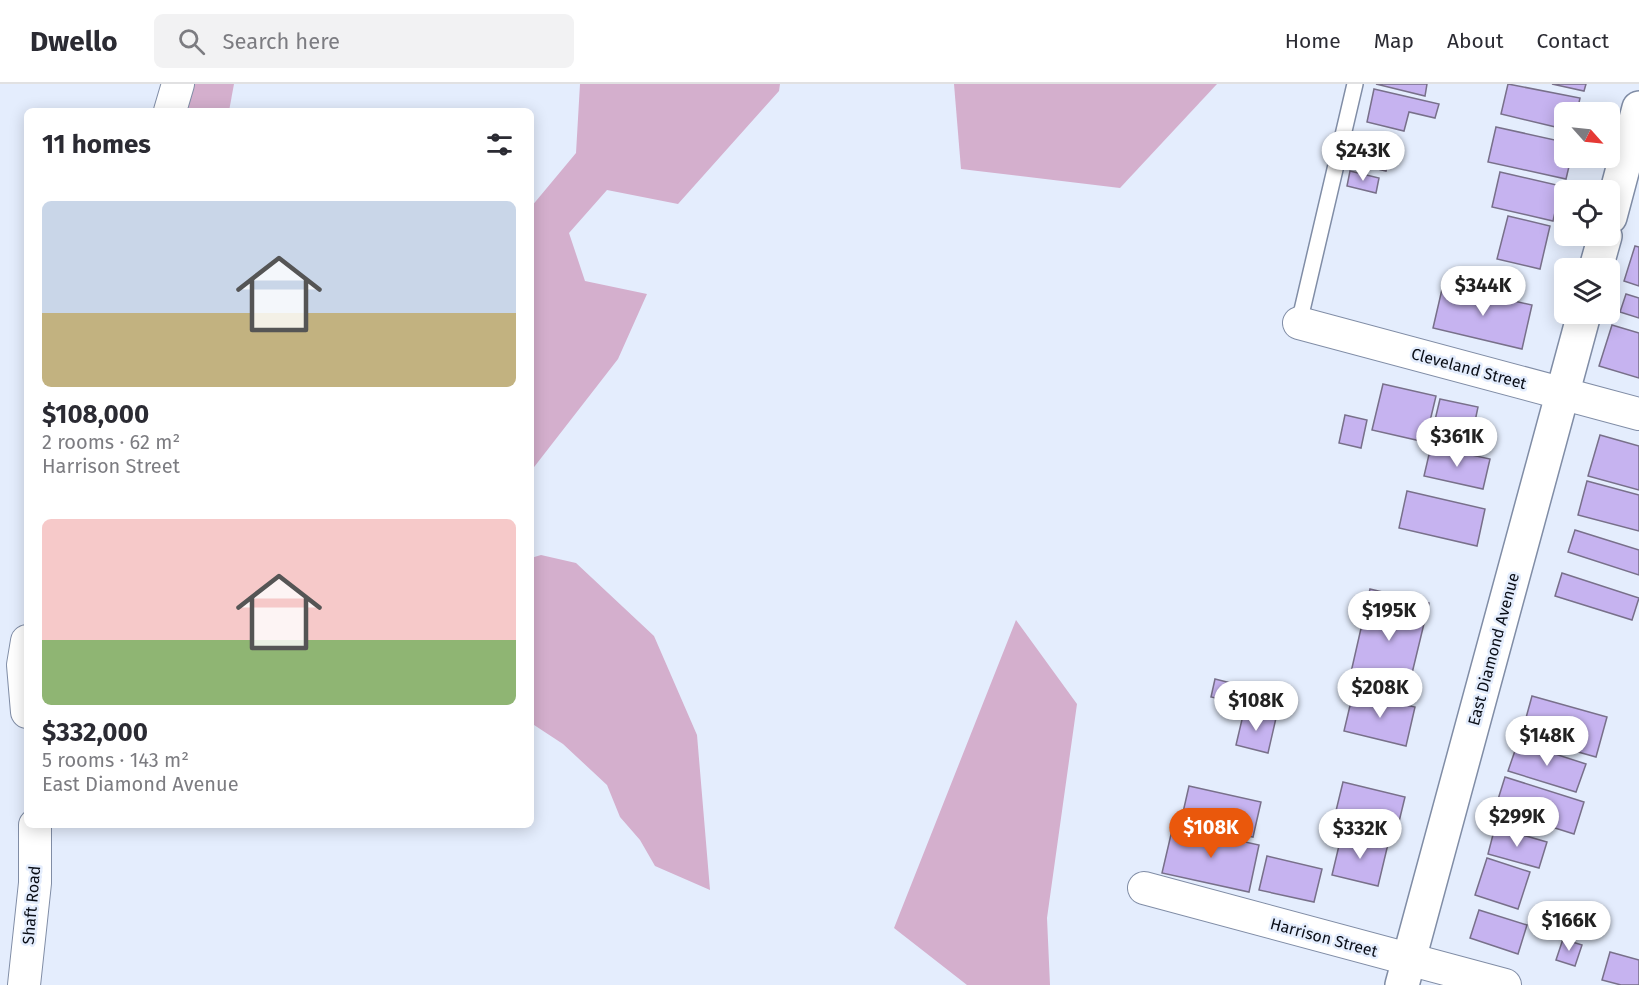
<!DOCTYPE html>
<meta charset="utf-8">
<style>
:root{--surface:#fff;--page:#f2f2f3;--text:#2b2b33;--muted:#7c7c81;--line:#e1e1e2;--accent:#ea580c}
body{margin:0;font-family:"Fira Sans",sans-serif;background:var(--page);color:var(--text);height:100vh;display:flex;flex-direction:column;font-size:22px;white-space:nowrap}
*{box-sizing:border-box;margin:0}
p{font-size:20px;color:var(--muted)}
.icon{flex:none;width:33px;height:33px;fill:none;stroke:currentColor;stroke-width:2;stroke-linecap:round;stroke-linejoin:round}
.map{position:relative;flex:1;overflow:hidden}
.drawer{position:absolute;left:24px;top:24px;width:510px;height:720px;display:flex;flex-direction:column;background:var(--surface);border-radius:9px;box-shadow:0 3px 15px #0003}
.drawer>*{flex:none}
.needle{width:39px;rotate:117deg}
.buttons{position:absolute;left:1554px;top:18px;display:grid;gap:12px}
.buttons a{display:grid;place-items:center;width:66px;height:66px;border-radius:9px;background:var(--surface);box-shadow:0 3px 15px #0003;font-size:30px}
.price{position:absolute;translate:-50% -51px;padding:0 14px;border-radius:21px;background:#fff;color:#222;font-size:20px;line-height:39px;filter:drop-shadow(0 2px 3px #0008)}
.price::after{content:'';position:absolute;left:50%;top:36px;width:18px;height:14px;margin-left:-9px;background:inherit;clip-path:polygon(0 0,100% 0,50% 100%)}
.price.active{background:var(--accent);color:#fff}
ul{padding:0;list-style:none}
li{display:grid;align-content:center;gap:12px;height:318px;padding:0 18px}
li span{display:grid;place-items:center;height:186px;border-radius:9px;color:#555}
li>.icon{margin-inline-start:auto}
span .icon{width:108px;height:108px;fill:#fffc;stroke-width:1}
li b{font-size:26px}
h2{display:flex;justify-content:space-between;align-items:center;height:72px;padding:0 18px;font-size:26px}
header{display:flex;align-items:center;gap:36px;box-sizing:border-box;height:84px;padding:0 30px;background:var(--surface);border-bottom:2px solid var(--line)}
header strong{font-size:28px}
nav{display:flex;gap:33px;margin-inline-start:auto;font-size:21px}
.search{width:420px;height:54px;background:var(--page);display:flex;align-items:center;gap:15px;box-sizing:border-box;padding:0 21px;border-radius:9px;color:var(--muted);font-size:22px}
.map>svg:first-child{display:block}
.green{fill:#d4afcd}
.building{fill:#c6b3f0;stroke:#78708a;stroke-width:1.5}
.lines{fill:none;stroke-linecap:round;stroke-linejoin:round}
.service-casing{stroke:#808da6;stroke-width:18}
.minor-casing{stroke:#808da6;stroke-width:34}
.tertiary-casing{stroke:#808da6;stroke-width:36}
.service{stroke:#fff;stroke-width:15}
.minor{stroke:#fff;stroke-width:32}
.tertiary{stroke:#fff;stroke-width:33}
.labels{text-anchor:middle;stroke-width:5;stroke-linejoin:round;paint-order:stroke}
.street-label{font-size:16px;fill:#090d16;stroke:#e4edfd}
</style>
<header>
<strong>Dwello</strong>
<div class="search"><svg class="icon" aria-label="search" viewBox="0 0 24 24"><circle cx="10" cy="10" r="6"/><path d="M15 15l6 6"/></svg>Search here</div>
<nav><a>Home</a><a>Map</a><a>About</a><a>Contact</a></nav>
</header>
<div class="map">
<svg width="1639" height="901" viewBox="0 0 1639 901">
<rect width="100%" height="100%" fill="#e4edfd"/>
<g class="green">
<path d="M191,0H234L229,27H188Z"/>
<path d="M580,0H780L779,7L678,120L607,106L569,149L585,197L647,210L618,275L531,387V123L576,69Z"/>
<path d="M954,0H1217L1120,104L961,85Z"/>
<path d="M541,471L576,479L654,552L697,651L710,806L655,782L640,756L620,733L607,701L563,660L531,639V474Z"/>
<path d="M1016,536L1077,620L1047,834L1050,901H967L894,844Z"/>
</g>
<g class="building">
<path d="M1376,0H1427L1425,12Z"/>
<path d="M1508,0L1580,14L1577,28H1564V45L1501,30Z"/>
<path d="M1552,0H1586L1584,7Z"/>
<path d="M1374,5L1439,20L1435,34L1409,28L1404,47L1367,38Z"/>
<path d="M1496,43L1564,58V74H1571L1566,95L1488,78Z"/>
<path d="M1363,49L1393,56L1386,87L1357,80Z"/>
<path d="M1350,87L1379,94L1376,109L1347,102Z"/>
<path d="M1500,88L1561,102L1553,137L1492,123Z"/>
<path d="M1508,132L1550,142L1540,185L1497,175Z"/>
<path d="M1635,162L1639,163V202L1624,197Z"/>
<path d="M1443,201L1532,221L1522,265L1433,244Z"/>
<path d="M1626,210L1639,214V234L1620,228Z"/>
<path d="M1612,241L1639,249V294L1599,282Z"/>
<path d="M1383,300L1436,312L1425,358L1372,346Z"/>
<path d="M1440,315L1478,323L1469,366L1430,357Z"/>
<path d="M1345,331L1367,336L1361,364L1339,359Z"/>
<path d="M1600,351L1639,362V406L1588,392Z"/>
<path d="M1431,362L1490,375L1483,405L1424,392Z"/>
<path d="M1587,397L1639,411V447L1578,431Z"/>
<path d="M1407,407L1485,425L1477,462L1399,444Z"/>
<path d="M1575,446L1639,466V491L1568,468Z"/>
<path d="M1562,489L1639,514L1632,536L1555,512Z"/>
<path d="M1370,505L1429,519L1407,610L1349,597Z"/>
<path d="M1215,595L1243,602L1239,619L1211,613Z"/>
<path d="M1353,609L1415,623L1406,662L1344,647Z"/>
<path d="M1532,612L1607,633L1596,673L1521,652Z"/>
<path d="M1244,627L1276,634L1268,669L1236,661Z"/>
<path d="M1518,658L1586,680L1576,708L1508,687Z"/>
<path d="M1505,693L1584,718L1574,750L1495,725Z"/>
<path d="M1343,698L1405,713L1396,750L1334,735Z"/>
<path d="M1189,702L1261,718L1253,753L1181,737Z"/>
<path d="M1173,742L1259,761L1249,808L1162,789Z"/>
<path d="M1495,743L1547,758L1539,784L1488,770Z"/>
<path d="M1342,749L1388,760L1378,802L1332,791Z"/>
<path d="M1267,772L1322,785L1314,818L1259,806Z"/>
<path d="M1487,774L1530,788L1518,825L1475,811Z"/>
<path d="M1479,826L1527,841L1518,870L1470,854Z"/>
<path d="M1563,855L1582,861L1575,882L1556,876Z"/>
<path d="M1610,868L1639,876V901H1621L1602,896Z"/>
</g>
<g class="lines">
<g class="service-casing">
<path id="service" d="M1299,239L1355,0"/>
</g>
<g class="minor-casing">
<g id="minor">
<path d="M170,27L178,0"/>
<path d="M1299,239L1639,330"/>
<path d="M27,557L23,581L27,628"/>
<path d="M1144,804L1505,901"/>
<path d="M24,901L35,799V741"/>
</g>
</g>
<g class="tertiary-casing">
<g id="tertiary">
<path d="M1610,133L1639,24"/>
<path d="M1596,184L1605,152"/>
<path d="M1402,901L1584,230"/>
</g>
</g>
<use href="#service" class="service"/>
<use href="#minor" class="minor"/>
<use href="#tertiary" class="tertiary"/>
</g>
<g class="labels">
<g class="street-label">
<text transform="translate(1469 284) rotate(15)" y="6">Cleveland Street</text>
<text transform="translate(1493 565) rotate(-75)" y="6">East Diamond Avenue</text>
<text transform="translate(31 821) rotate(-85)" y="6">Shaft Road</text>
<text transform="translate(1324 853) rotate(15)" y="6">Harrison Street</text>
</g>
</g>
</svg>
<div class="buttons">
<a><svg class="needle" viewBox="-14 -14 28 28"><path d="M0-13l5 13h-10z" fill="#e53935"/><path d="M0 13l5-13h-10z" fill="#7c7c81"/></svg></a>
<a><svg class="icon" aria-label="locate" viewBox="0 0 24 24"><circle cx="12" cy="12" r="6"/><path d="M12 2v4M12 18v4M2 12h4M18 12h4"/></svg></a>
<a><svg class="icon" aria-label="layers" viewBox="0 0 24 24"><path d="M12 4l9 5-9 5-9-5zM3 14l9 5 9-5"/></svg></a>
</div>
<b class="price" style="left:1363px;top:98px">$243K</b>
<b class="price" style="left:1483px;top:233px">$344K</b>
<b class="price" style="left:1457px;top:384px">$361K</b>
<b class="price" style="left:1389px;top:558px">$195K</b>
<b class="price" style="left:1380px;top:635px">$208K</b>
<b class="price" style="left:1256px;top:648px">$108K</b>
<b class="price" style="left:1547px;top:683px">$148K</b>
<b class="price" style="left:1517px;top:764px">$299K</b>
<b class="price active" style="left:1211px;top:775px">$108K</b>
<b class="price" style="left:1360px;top:776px">$332K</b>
<b class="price" style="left:1569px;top:868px">$166K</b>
<section class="drawer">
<h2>11 homes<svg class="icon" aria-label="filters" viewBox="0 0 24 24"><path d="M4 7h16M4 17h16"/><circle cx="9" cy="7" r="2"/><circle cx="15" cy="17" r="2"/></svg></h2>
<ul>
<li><span style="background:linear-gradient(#c9d6e8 60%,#c2b280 0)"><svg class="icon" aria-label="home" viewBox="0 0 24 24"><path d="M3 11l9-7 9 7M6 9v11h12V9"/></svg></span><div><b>$108,000</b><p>2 rooms · 62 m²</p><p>Harrison Street</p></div></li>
<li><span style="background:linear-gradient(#f6c9c9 65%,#8fb573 0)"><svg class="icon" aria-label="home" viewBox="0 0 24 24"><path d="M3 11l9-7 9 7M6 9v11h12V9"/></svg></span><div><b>$332,000</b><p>5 rooms · 143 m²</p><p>East Diamond Avenue</p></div></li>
</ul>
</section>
</div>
